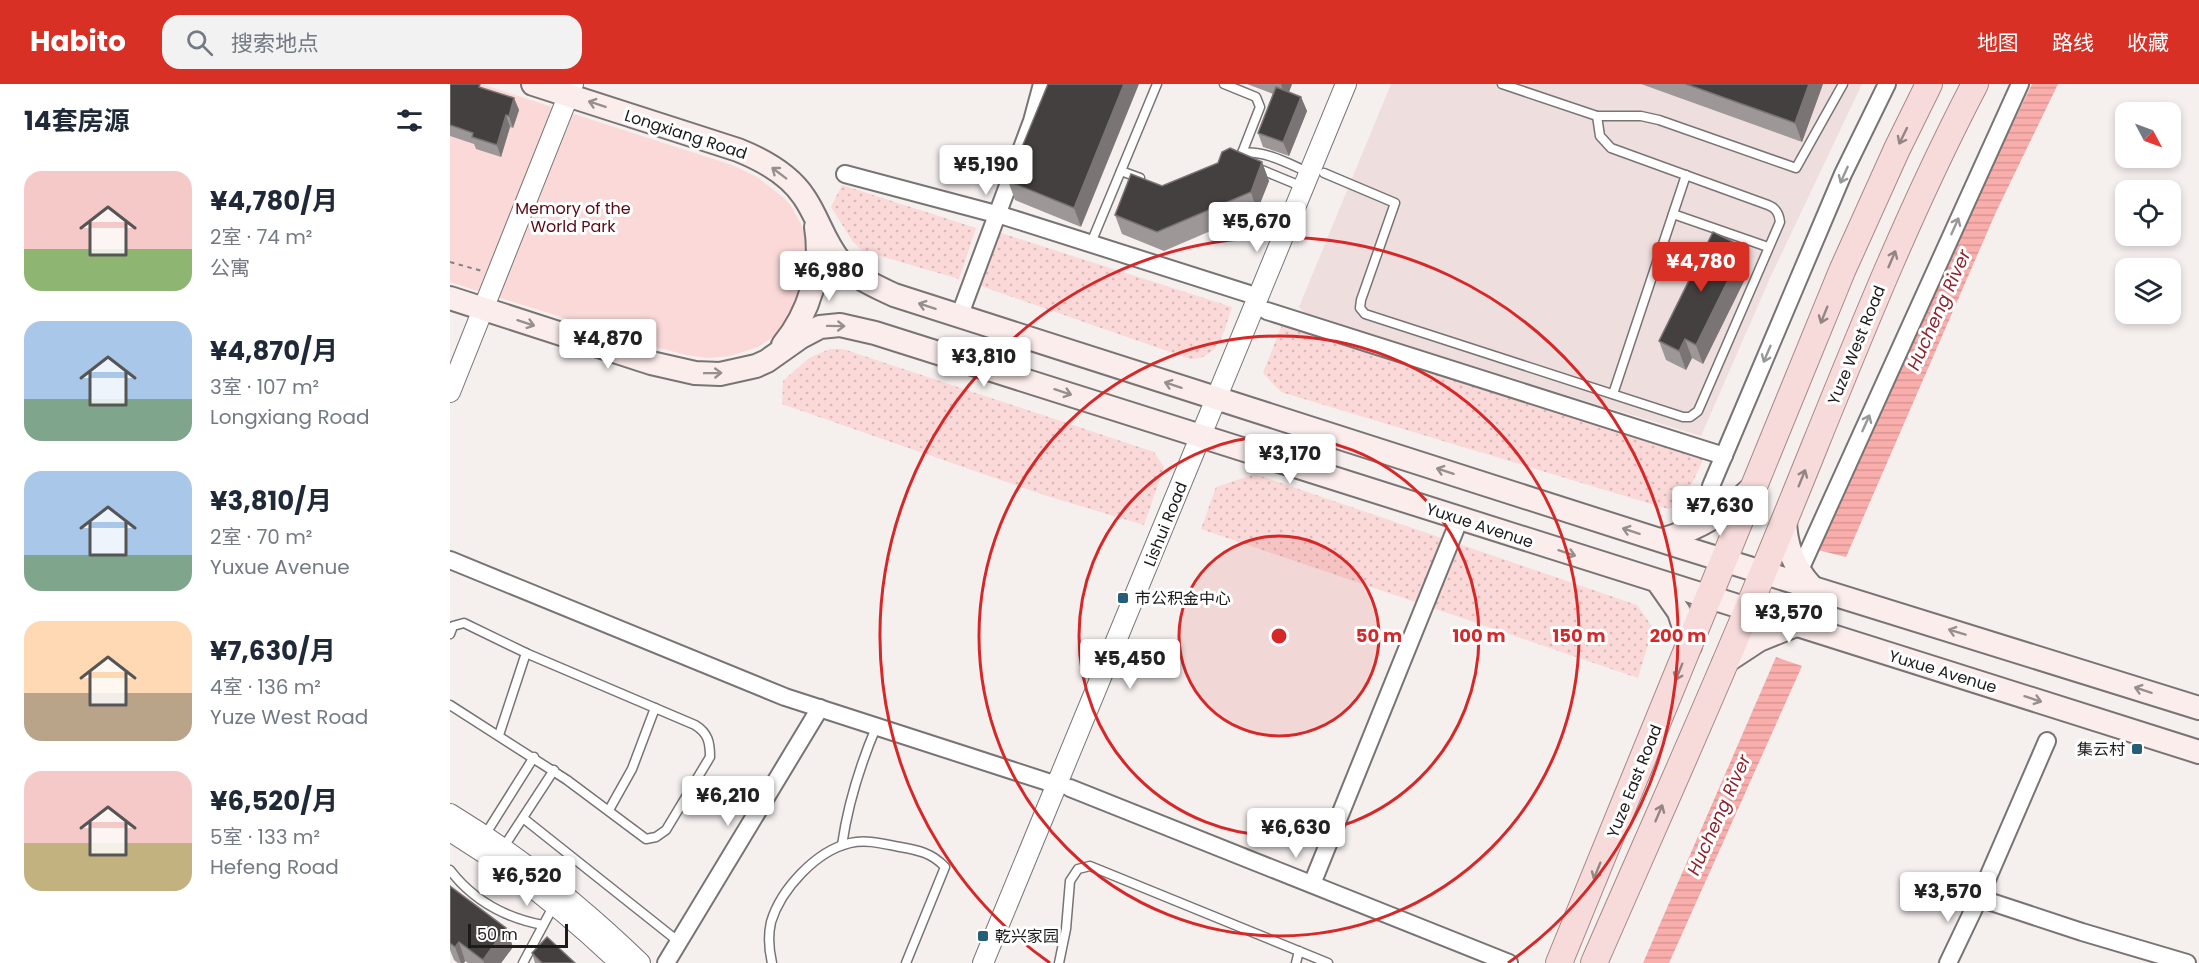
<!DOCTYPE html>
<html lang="zh">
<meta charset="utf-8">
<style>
:root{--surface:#fff;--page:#f2f2f3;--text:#1f2937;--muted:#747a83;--accent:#d93025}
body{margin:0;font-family:Poppins,"Noto Sans SC",sans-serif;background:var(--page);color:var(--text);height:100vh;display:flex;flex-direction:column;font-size:22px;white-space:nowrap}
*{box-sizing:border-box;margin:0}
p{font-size:20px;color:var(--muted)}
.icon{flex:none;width:33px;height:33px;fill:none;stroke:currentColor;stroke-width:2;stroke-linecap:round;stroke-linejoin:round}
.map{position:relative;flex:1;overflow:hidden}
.details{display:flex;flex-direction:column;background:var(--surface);width:450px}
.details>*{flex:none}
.needle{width:39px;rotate:131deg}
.fabs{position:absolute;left:1665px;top:18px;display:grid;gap:12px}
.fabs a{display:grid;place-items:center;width:66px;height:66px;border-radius:12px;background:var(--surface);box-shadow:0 3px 9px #0003;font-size:30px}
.scale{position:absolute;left:18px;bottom:15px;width:100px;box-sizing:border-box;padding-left:6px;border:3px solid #1c1a1a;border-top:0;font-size:16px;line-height:21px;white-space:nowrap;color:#1c1a1a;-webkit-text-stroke:4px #fff;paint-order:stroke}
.price{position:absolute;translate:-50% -51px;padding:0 14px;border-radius:6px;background:#fff;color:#222;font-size:20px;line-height:39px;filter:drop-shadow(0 2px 3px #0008)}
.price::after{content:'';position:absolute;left:50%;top:36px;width:18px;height:14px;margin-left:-9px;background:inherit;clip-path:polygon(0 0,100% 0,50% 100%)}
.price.on{background:var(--accent);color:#fff}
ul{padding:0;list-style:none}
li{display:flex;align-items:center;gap:18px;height:150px;padding:0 24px}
li span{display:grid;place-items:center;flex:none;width:168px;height:120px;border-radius:18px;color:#555}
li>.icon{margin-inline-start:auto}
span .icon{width:72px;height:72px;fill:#fffc;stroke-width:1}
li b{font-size:26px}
h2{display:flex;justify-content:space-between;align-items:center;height:72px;padding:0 24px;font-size:26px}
header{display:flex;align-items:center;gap:36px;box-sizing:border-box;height:84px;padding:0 30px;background:var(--accent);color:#fff}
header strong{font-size:28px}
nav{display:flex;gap:33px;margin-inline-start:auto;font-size:21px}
.search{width:420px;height:54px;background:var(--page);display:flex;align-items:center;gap:15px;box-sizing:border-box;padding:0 21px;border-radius:18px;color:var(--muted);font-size:22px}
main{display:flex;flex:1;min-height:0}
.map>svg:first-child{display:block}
.built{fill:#eedfde}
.grass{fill:url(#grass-dots)}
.park{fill:#fad9d8}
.water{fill:url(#water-rules)}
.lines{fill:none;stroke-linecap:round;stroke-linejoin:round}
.service-casing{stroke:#797474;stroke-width:11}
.minor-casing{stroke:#797474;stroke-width:20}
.tertiary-casing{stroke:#797474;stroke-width:22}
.secondary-casing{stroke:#797474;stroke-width:26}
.primary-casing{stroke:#a68887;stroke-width:28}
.path{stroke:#848080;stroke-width:2;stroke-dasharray:4.5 4.5;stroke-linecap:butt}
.service{stroke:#fff;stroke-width:8}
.minor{stroke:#fff;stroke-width:16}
.tertiary{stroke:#fff;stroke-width:20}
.secondary{stroke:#fbedec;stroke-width:22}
.primary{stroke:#f7dbda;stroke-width:26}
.wall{fill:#9d9897}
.shaded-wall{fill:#7a7474}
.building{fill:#454040;stroke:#7a7474;stroke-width:1.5}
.oneway{stroke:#978e8e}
.oneway2{stroke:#948484}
.oneway3{stroke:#999898}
.ring{fill:none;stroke:#d62828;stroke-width:3}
.poi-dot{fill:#255e78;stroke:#fff;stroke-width:2}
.labels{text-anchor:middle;stroke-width:6;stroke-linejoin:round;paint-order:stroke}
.street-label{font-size:16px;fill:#1c1a1a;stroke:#fff}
.park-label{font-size:16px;fill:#5b0914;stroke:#fff}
.poi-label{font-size:16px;fill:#1c1a1a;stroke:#fff;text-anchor:start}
.water-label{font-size:18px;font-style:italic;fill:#8d232d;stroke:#fff}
.centre{fill:#d62828;stroke:#fff;stroke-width:3}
.ring-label{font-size:18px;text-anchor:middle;font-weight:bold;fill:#d62828;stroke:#fff;stroke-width:6;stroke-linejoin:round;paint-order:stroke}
</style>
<header>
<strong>Habito</strong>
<div class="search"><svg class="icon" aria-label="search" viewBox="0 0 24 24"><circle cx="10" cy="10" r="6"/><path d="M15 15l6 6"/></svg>搜索地点</div>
<nav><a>地图</a><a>路线</a><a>收藏</a></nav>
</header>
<main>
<section class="details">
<h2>14套房源<svg class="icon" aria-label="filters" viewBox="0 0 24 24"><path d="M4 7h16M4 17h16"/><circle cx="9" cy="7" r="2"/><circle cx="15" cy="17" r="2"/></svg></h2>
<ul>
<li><span style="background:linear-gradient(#f6c9c9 65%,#8fb573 0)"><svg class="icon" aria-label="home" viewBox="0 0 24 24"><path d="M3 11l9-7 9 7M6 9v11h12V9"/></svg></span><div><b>¥4,780/月</b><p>2室 · 74 m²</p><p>公寓</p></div></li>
<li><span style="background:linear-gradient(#a9c7e8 65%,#7fa58c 0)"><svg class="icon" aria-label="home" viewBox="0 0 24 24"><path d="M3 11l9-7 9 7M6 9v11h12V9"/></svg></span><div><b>¥4,870/月</b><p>3室 · 107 m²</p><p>Longxiang Road</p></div></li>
<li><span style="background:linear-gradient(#a9c7e8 70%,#7fa58c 0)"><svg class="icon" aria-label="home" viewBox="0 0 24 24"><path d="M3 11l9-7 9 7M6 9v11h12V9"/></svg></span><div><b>¥3,810/月</b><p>2室 · 70 m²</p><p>Yuxue Avenue</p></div></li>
<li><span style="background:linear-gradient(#ffd9b3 60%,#b9a48a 0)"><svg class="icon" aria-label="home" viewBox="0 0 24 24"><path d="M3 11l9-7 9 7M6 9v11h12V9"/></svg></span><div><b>¥7,630/月</b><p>4室 · 136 m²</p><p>Yuze West Road</p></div></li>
<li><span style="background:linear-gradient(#f6c9c9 60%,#c2b280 0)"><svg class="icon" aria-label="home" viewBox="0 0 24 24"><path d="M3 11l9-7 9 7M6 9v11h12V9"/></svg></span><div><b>¥6,520/月</b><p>5室 · 133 m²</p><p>Hefeng Road</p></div></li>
</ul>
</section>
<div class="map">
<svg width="1749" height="879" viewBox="0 0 1749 879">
<defs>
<pattern id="grass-dots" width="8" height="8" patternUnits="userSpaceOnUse" patternTransform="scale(1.5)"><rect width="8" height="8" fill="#fad9d8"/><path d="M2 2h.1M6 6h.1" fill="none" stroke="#d6bab9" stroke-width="1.8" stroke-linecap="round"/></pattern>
<pattern id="water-rules" width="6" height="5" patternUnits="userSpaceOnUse" patternTransform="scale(1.5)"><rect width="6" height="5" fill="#f9aeac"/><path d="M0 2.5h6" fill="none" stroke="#d59593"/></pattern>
</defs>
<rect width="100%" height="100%" fill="#f5efee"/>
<path class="built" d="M941,0H1412L1320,194L1251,352L857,232L849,223Z"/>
<g class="grass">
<path d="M392,101L526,144L509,195L413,167L403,158L381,123Z"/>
<path d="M551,149L782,223C774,246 770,275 740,275L531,202Z"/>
<path d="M832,241L1254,374L1232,420L1218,425L831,308L813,289Z"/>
<path d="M380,265H393L704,368L714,383L694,441L597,412L332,320L333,297L359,274Z"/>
<path d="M805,390L1187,521L1203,544L1188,594L751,445L766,403Z"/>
</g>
<path class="park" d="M0,0H31L282,81L307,93L334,114L341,122L351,140L359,166L356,205L329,249L308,263L280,272L258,274L236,271L206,263L0,198Z"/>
<g class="water">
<path d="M1582,0H1608L1546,128L1396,473L1368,466L1525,118Z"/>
<path d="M1326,573L1352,582L1219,879H1193Z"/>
</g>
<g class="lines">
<g class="service-casing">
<g id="service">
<path d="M774,0L806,13L810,23L792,69L786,76"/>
<path d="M1052,0L1147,32H1191L1209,36L1346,84L1393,0"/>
<path d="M792,69C815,66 839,80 860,89"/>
<path d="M807,84L853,103"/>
<path d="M671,87L690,94"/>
<path d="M874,89L945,119L911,216L910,224L915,230L1233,333H1240L1248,327L1330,138C1329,129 1326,124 1318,121L1161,64L1150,52L1147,32"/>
<path d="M1223,130L1318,163"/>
<path d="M641,159L707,0"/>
<path d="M1163,310L1236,91"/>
<path d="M0,550L3,542L14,539L78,570L245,641C258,649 260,658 260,673L216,746L206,753L196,755L117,696L0,621"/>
<path d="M49,651L76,569"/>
<path d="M159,726L182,685L205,624"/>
<path d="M73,734L229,858"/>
<path d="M35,751L84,673"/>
<path d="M392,761C398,719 410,681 427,641"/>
<path d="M53,764L104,686"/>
<path d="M0,786C23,816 56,834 93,841"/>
<path d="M73,879L104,821"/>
<path d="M322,879C319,866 318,851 321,838C331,805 366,767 400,759C417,755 434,760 450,763C468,766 482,769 495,783L456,879"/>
<path d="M609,879L616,845L620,797L628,785L640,782L878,879"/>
<path d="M846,879L849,867"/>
</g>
</g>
<g class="minor-casing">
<g id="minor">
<path d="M395,90L557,133L809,213"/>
<path d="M817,227L1274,372"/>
<path d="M509,233L582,37L592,0"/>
<path d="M1256,439L1261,402L1393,90L1437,0"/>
<path d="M0,476L335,613L607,701"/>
<path d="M1349,488L1570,0"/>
<path d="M1597,657L1529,814L1632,848L1737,879"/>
<path d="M620,704L1059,879"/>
<path d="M862,800L1010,434"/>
<path d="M216,879L370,624"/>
<path d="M1498,879L1529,814"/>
</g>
</g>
<g class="tertiary-casing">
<g id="tertiary">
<path d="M0,308L123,0"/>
<path d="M0,730C69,772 132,823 190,879"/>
<path d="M0,747C61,784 118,829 170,879"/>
<path d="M533,879L896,0"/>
</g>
</g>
<g class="secondary-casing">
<g id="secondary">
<path d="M83,0L288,66C313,76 339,90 354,113C368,133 374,158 390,177C404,193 425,202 444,211L1228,462L1749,624"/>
<path d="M0,214L201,279L245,289L270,290L306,282L317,277L351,253L370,243L390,241L425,249L1749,668"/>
<path d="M333,261C359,229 373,185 366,143"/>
<path d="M1335,434C1335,461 1343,483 1362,503"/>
<path d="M1211,456C1247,446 1277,428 1304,402"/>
<path d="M1208,498L1229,528L1240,562"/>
<path d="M1274,579L1309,556L1346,541"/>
</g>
</g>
<g class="primary-casing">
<g id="primary">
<path d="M1109,879L1392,187L1447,65L1479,0"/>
<path d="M1144,879C1201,748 1260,618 1314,486C1382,323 1443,157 1525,0"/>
</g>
</g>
<path class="path" d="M0,178L32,187"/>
<use href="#service" class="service"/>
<use href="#minor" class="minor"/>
<use href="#tertiary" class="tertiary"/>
<use href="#secondary" class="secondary"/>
<use href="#primary" class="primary"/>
</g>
<g class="wall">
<path d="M0,0L32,4L64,14L69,26L63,44L60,43L51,73L26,65L24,60L0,52Z"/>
<path d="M598,0L631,143L565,116L558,97Z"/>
<path d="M797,0H842L839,8L851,13L857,27L839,72L813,63L808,49L823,10Z"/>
<path d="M1191,0H1373L1352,58Z"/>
<path d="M812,78L819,97L807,127L714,167L672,150L665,131L712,102Z"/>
<path d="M1283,158L1286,168L1291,170L1298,189L1253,280L1242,274L1236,286L1216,276L1209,257Z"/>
<path d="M0,802L56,844L63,863L51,879H18L15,877L14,879H8L4,876L0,866Z"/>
<path d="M82,869L125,879H85Z"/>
</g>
<g class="shaded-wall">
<path d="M674,0H689L631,143L624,124Z"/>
<path d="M831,0H842L836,16Z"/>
<path d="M1359,0H1373L1352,58L1345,39Z"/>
<path d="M851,13L857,27L839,72L833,58Z"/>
<path d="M64,14L69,26L63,44L59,32Z"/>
<path d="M56,31L60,43L51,73L47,61Z"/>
<path d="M812,78L819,97L807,127L801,108Z"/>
<path d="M1283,158L1289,174L1291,170L1298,189L1253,280L1246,261L1280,164Z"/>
<path d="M1235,255L1242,274L1236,286L1229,267Z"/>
<path d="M56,844L63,863L51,879H34L33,876Z"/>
<path d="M9,858L15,877L14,879H11L5,863Z"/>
</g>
<g class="building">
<path d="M0,0H30L29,3L64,14L59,32L56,31L47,61L22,53L23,49L0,41Z"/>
<path d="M598,0H674L624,124L558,97Z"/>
<path d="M1236,0H1359L1345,39Z"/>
<path d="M826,3L851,13L833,58L808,49Z"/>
<path d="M780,64L812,78L801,108L707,148L665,131L681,90L712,102L768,79L772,68Z"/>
<path d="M1263,148L1283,158L1280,164L1291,170L1246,261L1235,255L1229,267L1209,257Z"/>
<path d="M0,802L56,844L33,876L9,858L5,863L0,859Z"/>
<path d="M97,853L125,879H92L82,869Z"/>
</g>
<defs><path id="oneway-shaft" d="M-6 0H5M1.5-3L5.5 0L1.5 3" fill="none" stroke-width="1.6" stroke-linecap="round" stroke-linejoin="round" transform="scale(1.5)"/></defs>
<g class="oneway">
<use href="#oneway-shaft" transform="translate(147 20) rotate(-162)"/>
<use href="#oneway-shaft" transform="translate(329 89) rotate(-143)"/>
<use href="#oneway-shaft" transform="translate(477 222) rotate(-162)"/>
<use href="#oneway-shaft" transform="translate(76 239) rotate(18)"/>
<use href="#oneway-shaft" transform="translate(386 242) rotate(1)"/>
<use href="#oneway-shaft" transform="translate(263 289) rotate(-1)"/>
<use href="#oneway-shaft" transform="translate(723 301) rotate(-162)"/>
<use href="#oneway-shaft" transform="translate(613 308) rotate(18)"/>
<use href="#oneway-shaft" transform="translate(995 387) rotate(-162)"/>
<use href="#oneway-shaft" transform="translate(1181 447) rotate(-162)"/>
<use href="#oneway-shaft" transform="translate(1117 469) rotate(18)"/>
<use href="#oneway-shaft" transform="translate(1507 548) rotate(-163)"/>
<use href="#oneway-shaft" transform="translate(1693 606) rotate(-162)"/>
<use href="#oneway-shaft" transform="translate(1583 615) rotate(18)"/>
</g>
<g class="oneway2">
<use href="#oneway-shaft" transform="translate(1453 52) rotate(116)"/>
<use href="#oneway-shaft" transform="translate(1442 175) rotate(-67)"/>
<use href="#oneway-shaft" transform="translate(1374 231) rotate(112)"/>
<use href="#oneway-shaft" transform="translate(1352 394) rotate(-68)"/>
<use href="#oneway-shaft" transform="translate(1229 588) rotate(112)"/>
<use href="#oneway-shaft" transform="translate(1209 729) rotate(-67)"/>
<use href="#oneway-shaft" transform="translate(1147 787) rotate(112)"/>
</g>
<g class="oneway3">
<use href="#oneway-shaft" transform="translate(1394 91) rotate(114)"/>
<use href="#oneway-shaft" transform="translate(1505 142) rotate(-66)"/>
<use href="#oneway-shaft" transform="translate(1317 270) rotate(113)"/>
<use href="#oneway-shaft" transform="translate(1416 339) rotate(-66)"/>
</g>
<circle cx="829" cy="552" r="100" fill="#d62828" fill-opacity=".12"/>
<g class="ring">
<circle cx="829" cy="552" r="100"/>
<circle cx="829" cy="552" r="200"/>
<circle cx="829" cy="552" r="300"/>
<path d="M600 879A399 399 0 1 1 1058 879"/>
</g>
<g class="poi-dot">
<rect x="667" y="508" width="12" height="12" rx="3"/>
<rect x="1681" y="659" width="12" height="12" rx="3"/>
<rect x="527" y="846" width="12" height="12" rx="3"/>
</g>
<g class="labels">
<g class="street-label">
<text transform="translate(236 50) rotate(18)" y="6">Longxiang Road</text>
<text transform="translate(1406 261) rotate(-68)" y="6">Yuze West Road</text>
<text transform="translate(715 440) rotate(-68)" y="6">Lishui Road</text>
<text transform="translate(1030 441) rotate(18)" y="6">Yuxue Avenue</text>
<text transform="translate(1493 587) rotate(17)" y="6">Yuxue Avenue</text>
<text transform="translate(1184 697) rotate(-68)" y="6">Yuze East Road</text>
</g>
<g class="park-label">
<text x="123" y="130">Memory of the<tspan x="123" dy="18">World Park</tspan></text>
</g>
<g class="poi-label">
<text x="685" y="520">市公积金中心</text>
<text x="1675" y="671" text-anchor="end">集云村</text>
<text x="545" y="858">乾兴家园</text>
</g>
<g class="water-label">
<text transform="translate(1489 226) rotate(-66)" y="6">Hucheng River</text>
<text transform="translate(1269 731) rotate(-66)" y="6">Hucheng River</text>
</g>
</g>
<circle cx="829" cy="552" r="9" class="centre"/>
<g class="ring-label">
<text x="929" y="558">50 m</text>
<text x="1029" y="558">100 m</text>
<text x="1129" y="558">150 m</text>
<text x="1228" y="558">200 m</text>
</g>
</svg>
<div class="fabs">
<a><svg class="needle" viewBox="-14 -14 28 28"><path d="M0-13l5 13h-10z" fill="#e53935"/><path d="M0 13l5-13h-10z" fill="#747a83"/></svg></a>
<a><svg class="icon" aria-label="locate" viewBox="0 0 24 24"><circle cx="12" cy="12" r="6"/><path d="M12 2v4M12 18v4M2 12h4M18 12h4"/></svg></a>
<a><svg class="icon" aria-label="layers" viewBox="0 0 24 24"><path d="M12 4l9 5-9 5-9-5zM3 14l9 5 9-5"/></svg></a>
</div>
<div class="scale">50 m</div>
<b class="price" style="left:536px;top:112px">¥5,190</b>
<b class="price" style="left:807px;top:169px">¥5,670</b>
<b class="price on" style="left:1251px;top:209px">¥4,780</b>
<b class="price" style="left:379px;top:218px">¥6,980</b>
<b class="price" style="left:158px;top:286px">¥4,870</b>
<b class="price" style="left:534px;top:304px">¥3,810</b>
<b class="price" style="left:840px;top:401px">¥3,170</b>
<b class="price" style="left:1270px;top:453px">¥7,630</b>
<b class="price" style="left:1339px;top:560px">¥3,570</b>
<b class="price" style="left:680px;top:606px">¥5,450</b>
<b class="price" style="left:278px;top:743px">¥6,210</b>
<b class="price" style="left:846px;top:775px">¥6,630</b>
<b class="price" style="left:77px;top:823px">¥6,520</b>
<b class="price" style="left:1498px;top:839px">¥3,570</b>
</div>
</main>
